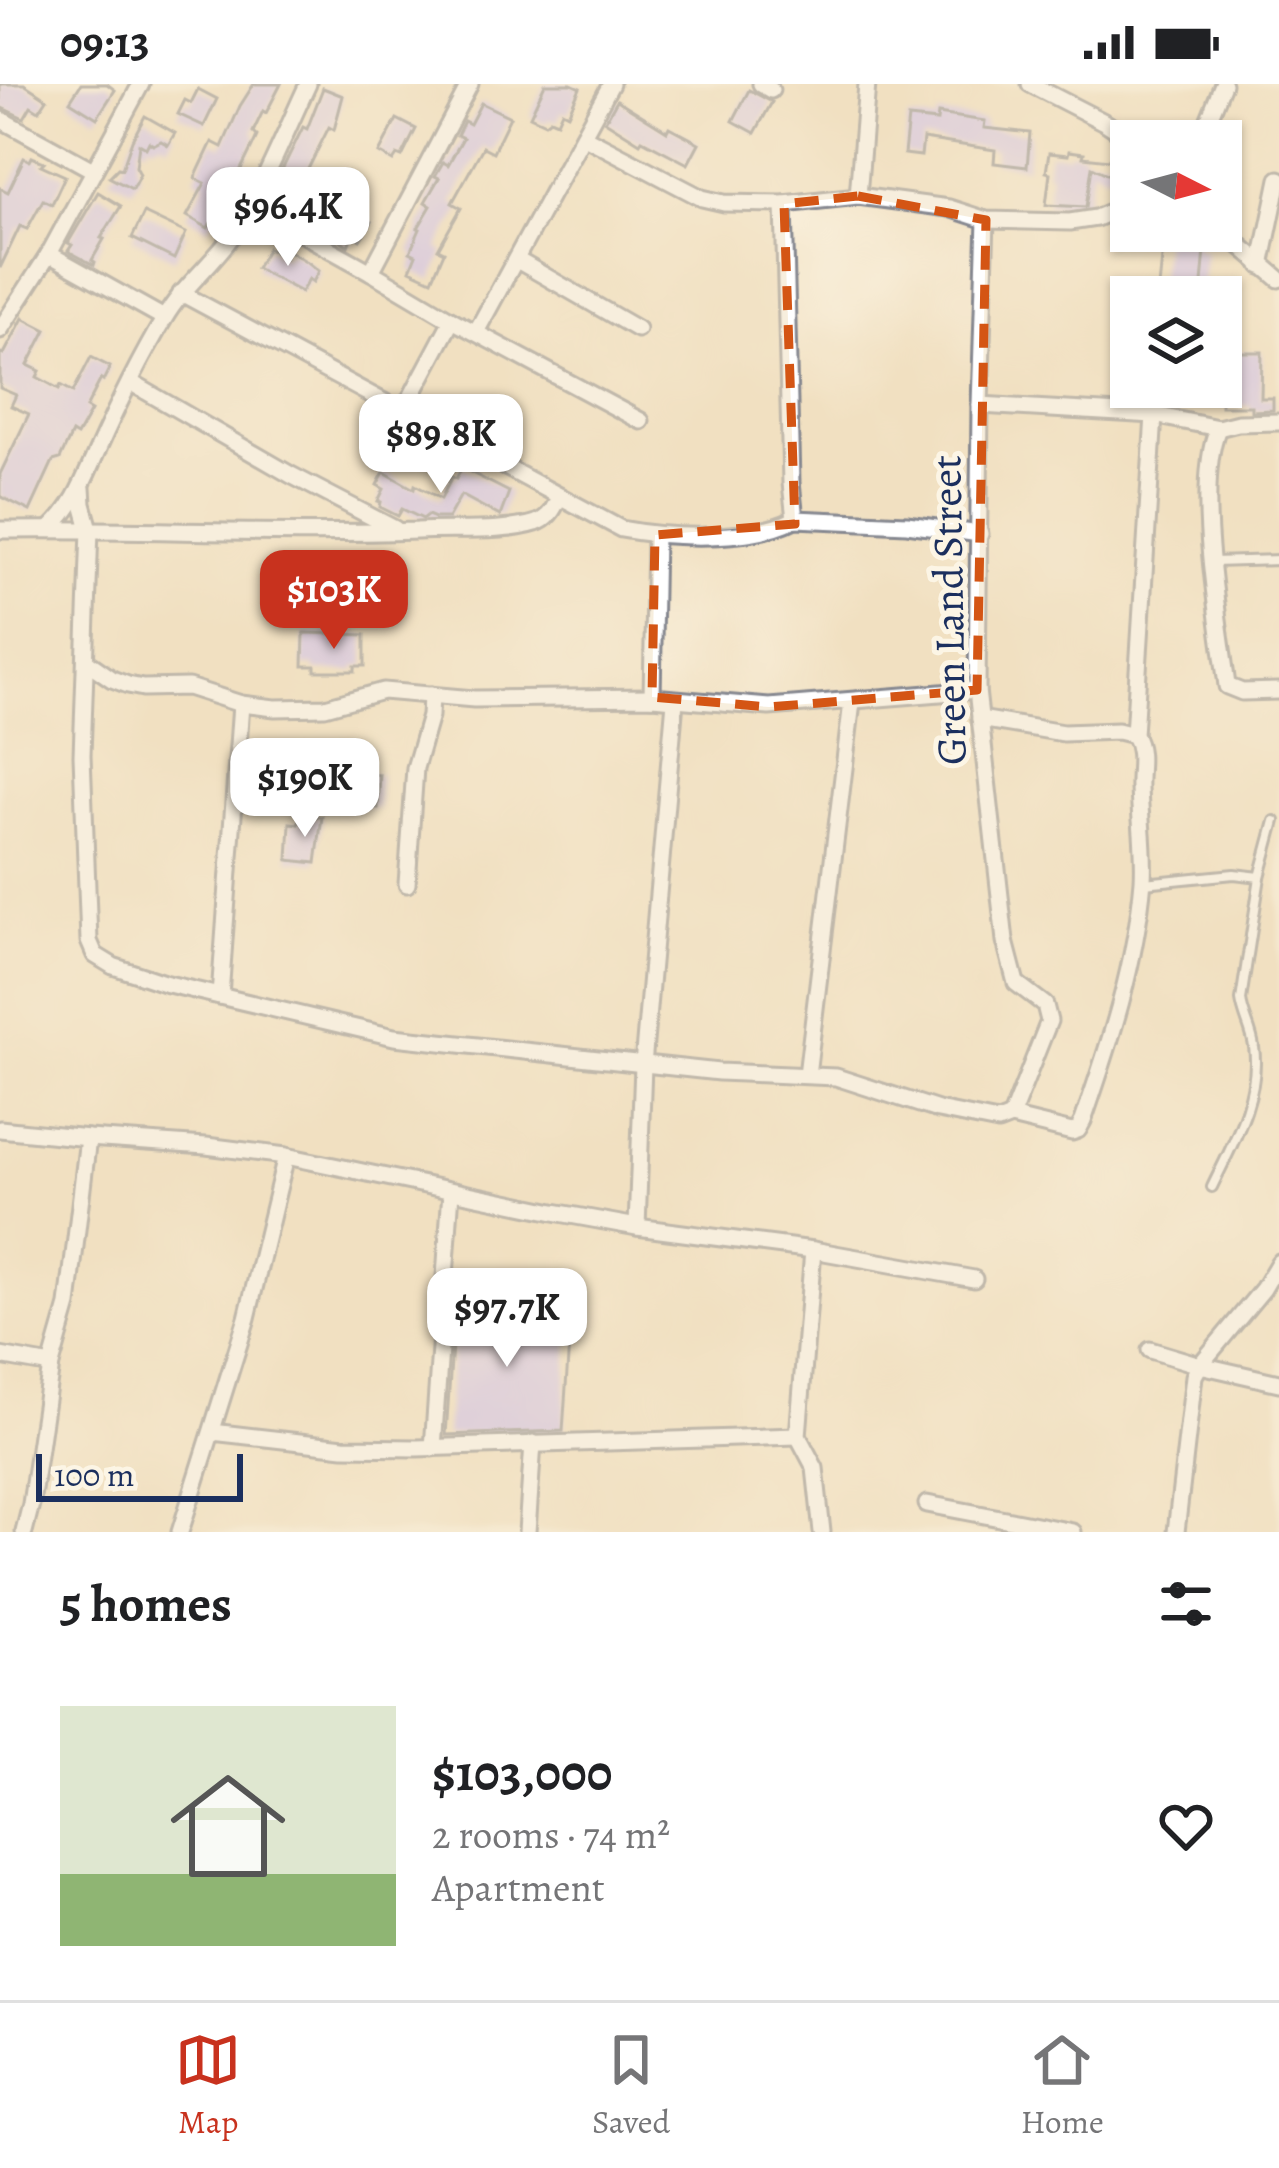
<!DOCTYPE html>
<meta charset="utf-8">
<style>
:root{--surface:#fff;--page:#f6f6f6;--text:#202124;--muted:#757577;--line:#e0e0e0;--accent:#c8321e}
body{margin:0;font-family:Alegreya,serif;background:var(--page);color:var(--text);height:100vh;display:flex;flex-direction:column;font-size:45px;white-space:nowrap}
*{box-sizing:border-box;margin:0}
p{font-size:39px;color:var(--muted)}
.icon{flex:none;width:66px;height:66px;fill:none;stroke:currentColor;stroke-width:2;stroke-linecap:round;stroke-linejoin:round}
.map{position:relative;height:1448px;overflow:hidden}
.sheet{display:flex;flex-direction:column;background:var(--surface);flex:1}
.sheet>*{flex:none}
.needle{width:78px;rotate:96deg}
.controls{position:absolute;left:1110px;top:36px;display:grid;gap:24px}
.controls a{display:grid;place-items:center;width:132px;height:132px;border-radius:0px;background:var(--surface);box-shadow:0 3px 9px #0004;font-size:60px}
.scale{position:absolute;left:36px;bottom:30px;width:207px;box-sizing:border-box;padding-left:12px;border:6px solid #1b2f5e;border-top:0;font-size:33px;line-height:42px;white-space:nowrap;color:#1b2f5e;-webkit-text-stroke:9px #fcf5e5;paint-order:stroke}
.price{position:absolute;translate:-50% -102px;padding:0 27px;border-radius:24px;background:#fff;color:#222;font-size:39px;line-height:78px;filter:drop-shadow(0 3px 6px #0008)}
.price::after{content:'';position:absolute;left:50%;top:72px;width:36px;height:27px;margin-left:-18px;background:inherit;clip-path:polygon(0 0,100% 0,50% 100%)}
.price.active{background:var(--accent);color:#fff}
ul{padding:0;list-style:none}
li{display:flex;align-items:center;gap:36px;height:300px;padding:0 60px}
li+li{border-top:3px solid var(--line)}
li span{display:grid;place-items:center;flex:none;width:336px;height:240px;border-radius:0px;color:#555}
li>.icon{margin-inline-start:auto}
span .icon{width:144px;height:144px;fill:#fffc;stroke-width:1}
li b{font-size:51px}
h2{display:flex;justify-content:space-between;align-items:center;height:144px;padding:0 60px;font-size:51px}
.status{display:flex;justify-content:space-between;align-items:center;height:84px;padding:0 60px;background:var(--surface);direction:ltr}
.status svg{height:33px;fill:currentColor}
.menu{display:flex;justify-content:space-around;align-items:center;height:168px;border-top:3px solid var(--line);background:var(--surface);font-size:33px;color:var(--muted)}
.menu a{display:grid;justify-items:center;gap:6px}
.menu .active{color:var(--accent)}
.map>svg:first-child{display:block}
.building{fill:#c7b9f7}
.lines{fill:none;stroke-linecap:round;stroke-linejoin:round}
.lane-casing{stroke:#868890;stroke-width:14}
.street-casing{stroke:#868890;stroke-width:21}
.lane{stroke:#fff;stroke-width:8}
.street{stroke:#fff;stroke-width:15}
.marked{fill:none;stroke:#d45514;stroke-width:9;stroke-dasharray:24 15;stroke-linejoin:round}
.labels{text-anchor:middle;stroke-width:10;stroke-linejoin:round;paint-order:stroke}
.street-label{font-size:42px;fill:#1b2f5e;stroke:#fcf5e5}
</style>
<div class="status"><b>09:13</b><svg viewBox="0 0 49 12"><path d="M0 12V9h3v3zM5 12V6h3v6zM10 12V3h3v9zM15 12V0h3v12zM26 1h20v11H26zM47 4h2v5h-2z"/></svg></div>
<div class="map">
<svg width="1279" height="1448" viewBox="0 0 1279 1448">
<rect width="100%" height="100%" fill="#fcf5e5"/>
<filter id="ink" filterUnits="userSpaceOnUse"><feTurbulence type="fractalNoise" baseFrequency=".00833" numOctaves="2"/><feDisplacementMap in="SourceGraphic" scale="24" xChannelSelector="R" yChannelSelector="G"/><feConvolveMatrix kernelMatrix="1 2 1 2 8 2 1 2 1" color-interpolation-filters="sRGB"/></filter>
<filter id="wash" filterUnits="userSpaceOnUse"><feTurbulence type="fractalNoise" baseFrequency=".004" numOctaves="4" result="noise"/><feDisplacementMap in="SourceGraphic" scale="48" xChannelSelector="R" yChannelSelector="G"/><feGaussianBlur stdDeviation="2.7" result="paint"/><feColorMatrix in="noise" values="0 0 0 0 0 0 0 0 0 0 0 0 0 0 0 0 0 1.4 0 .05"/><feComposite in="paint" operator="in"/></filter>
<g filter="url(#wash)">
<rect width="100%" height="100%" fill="#f1e0c1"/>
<g id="blocks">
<g class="building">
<path d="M0,0H24L47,15L39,27L31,22L24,34L0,23Z"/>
<path d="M81,0H107L115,6L97,34L70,17Z"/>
<path d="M254,0H281L266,29L263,27L253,48L257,52L252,63L229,110L227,109L208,144L187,132L205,99L195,94L212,58L222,63L240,22Z"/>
<path d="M545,0H571L580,4L568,30L562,27L557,38L550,35L545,39L530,32Z"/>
<path d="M323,4L343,12L334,46L329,43L306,89L325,93L320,103L322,104L311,124L306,121L304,124L290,116L292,112L280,106L285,97L278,94L303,43L307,45Z"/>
<path d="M198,5L217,15L204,42L178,30L185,16L191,19Z"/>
<path d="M749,6L772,18L755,49L733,37Z"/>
<path d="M617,16L667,47L669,43L699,59L688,80L642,56L640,59L605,37Z"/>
<path d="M481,19L510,33L493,68L483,63L452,119L461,124L438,165L444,168L432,196L410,186L416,171L410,168L420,145L418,144L431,122L425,118L439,94L435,92L443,78L448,81L463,54L457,51L464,37L470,40Z"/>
<path d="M938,30L985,37L984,44L1030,49L1027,83L994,79L995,66L923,55L921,72L904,70L908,34L937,37Z"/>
<path d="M145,32L175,49L168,61L161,57L153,61L149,58L146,64L139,60L136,83L140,90L132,105L109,93L118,84L122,85L132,56Z"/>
<path d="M397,35L416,45L402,73L397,71L393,77L379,69Z"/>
<path d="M1115,62L1131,69V83L1124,98L1092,83L1086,123L1046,121L1050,89L1046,88L1049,69L1068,71L1069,67L1084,69L1083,73L1109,76Z"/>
<path d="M32,73L44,78L41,81L65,92L52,120L43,116L27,145L20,142L0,184V104L8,108L24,74L30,77Z"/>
<path d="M98,108L121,122L101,154L104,155L92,176L95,178L94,181L68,167L72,161L68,159Z"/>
<path d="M333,118L350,123L372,138L360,156L352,151L348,162L325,144Z"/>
<path d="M144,129L186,149L174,175L132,154Z"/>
<path d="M1164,154L1199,158L1196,165L1205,166L1201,210L1181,208V213H1158Z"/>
<path d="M268,164L285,174L289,167L309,179L319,187L313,198L309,195L301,208L256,184Z"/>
<path d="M23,234L46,246L28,281L40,287L37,293L59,305L61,301L73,308L91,273L110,283L103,297L101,295L86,324L91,327L77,352L72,349L60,375L53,377L30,427L0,412V390L29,330L11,322L16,311L0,304V269L4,270Z"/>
<path d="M1221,268H1262L1261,314H1273V326L1251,327V322H1221Z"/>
<path d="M462,384L509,408L500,432L461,411L448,434H435L428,431L423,435L402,425L398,432L380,423L381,418L378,417L384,405L377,401L384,388L414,405L415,401L441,415L452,393L456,395Z"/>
<path d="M304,549L365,551V582H355V587H315V582H303Z"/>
<path d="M332,688L380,691L378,724L330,721Z"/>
<path d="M301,732L322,733L316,779L288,776L290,739L298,740Z"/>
<path d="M455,1216L571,1229L563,1347L446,1351Z"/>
</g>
</g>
</g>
<g filter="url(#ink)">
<use href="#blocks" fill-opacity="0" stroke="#868890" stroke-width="3"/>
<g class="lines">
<g class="lane-casing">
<g id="lane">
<path d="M1213,478L1279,476"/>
<path d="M1144,799L1234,790L1260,793"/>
<path d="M1212,1103C1232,1061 1261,1011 1254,963C1252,946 1243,932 1241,916L1260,793L1275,737"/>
</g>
</g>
<g class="street-casing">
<g id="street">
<path d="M761,0L771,6"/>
<path d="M1030,0L1106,39L1133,57"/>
<path d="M0,35L93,86"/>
<path d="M583,52L702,114L724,119L784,120L858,112L949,124L986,136L1070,138L1096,134L1131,119"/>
<path d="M1200,57L1223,0"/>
<path d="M858,112L867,0"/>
<path d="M784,120L791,399L795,435"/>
<path d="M250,121L371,188L452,236L641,337"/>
<path d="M986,136L980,321L977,606L1005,857L1016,899L1045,921L1049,937L1011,1033"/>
<path d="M1221,145L1279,195"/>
<path d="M49,170L164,234"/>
<path d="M517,176L637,245"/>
<path d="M1261,182L1279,95"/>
<path d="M371,188L470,0"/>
<path d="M181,209L621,445C668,454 752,458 795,435L907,440L980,450"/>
<path d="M0,246L49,170L141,0"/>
<path d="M476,248L611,0"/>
<path d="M130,298L291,391L395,445"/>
<path d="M980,321L1154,331L1218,344L1238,339L1279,338"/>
<path d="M403,328L452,236"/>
<path d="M1218,344C1194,402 1219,536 1227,602L1242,608L1279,607"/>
<path d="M82,404L83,420L90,445L82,671L89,857L95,871L113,882L164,899L394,953L719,988L836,993L938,1026L998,1038L1011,1033L1072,1048L1078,1046L1083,1037C1110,959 1136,880 1143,796C1145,766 1140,735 1139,704C1138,685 1144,669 1134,651L1154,331"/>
<path d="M50,445C74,423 84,396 97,367C117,322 139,277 164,235C184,200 218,176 239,142C266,97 286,47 308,0"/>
<path d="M0,446C139,444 278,452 417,447C450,445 506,449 536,439C549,435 555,424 559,412"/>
<path d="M86,577L112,595L128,601L143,604L188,603L241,620L275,624L325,623L383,607L474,615L652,613L769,623L977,606"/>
<path d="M652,613L655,451"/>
<path d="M980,635L1063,649L1118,647L1134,651"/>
<path d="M407,800L415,684L430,632L431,611"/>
<path d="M220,912L241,620"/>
<path d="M807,991L852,618"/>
<path d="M0,1045L88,1054L206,1062L286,1072L554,1128L637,1143L813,1166L974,1195"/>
<path d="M637,1143L643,981L675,617"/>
<path d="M813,1166L798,1352L815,1384L822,1448"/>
<path d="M1150,1266L1200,1281L1263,1205L1279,1178"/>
<path d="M0,1272L51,1281"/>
<path d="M212,1348L344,1363L417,1364L798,1352"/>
<path d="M433,1364L451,1107"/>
<path d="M927,1420L1073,1448"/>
<path d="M24,1448L31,1420L51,1281L68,1221L88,1054"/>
<path d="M180,1448L247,1234L286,1072"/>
<path d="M527,1448L533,1359"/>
<path d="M1176,1448L1194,1292L1200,1281L1279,1299"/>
</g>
</g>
<use href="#lane" class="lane"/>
<use href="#street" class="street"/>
</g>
</g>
<path d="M0 0H1279V1448H0ZM858,112L986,136L977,606L769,623L652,613L655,451L795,440L784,120Z" fill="#f1e0c1" fill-opacity=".55" fill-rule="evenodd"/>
<path class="marked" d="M858,112L986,136L977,606L769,623L652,613L655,451L795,440L784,120Z"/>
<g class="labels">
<g class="street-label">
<text transform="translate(948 526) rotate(-91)" y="15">Green Land Street</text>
</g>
</g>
</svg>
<div class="controls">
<a><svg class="needle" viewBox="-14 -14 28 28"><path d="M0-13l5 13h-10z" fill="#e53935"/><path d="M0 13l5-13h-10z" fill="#757577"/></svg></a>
<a><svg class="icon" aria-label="layers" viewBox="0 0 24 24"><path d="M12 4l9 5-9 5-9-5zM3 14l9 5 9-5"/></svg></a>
</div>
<div class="scale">100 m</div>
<b class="price" style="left:288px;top:185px">$96.4K</b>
<b class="price" style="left:441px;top:412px">$89.8K</b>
<b class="price active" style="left:334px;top:568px">$103K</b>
<b class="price" style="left:305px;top:756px">$190K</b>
<b class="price" style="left:507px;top:1286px">$97.7K</b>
</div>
<section class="sheet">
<h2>5 homes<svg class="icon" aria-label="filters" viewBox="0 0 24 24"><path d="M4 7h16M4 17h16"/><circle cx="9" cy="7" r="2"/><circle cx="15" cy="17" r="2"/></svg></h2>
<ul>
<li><span style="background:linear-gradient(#dfe7d0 70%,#8fb573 0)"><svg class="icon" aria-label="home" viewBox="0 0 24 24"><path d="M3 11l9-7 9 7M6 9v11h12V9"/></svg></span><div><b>$103,000</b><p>2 rooms · 74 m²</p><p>Apartment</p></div><svg class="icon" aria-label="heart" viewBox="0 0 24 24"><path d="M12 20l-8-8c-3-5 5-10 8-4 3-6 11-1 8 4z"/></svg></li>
</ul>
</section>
<nav class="menu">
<a class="active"><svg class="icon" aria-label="map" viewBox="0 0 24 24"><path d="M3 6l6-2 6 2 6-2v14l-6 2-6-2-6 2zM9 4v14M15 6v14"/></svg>Map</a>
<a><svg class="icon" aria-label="saved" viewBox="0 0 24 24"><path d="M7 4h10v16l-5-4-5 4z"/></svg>Saved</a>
<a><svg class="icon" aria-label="home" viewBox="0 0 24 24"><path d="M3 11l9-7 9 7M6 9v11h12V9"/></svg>Home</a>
</nav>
